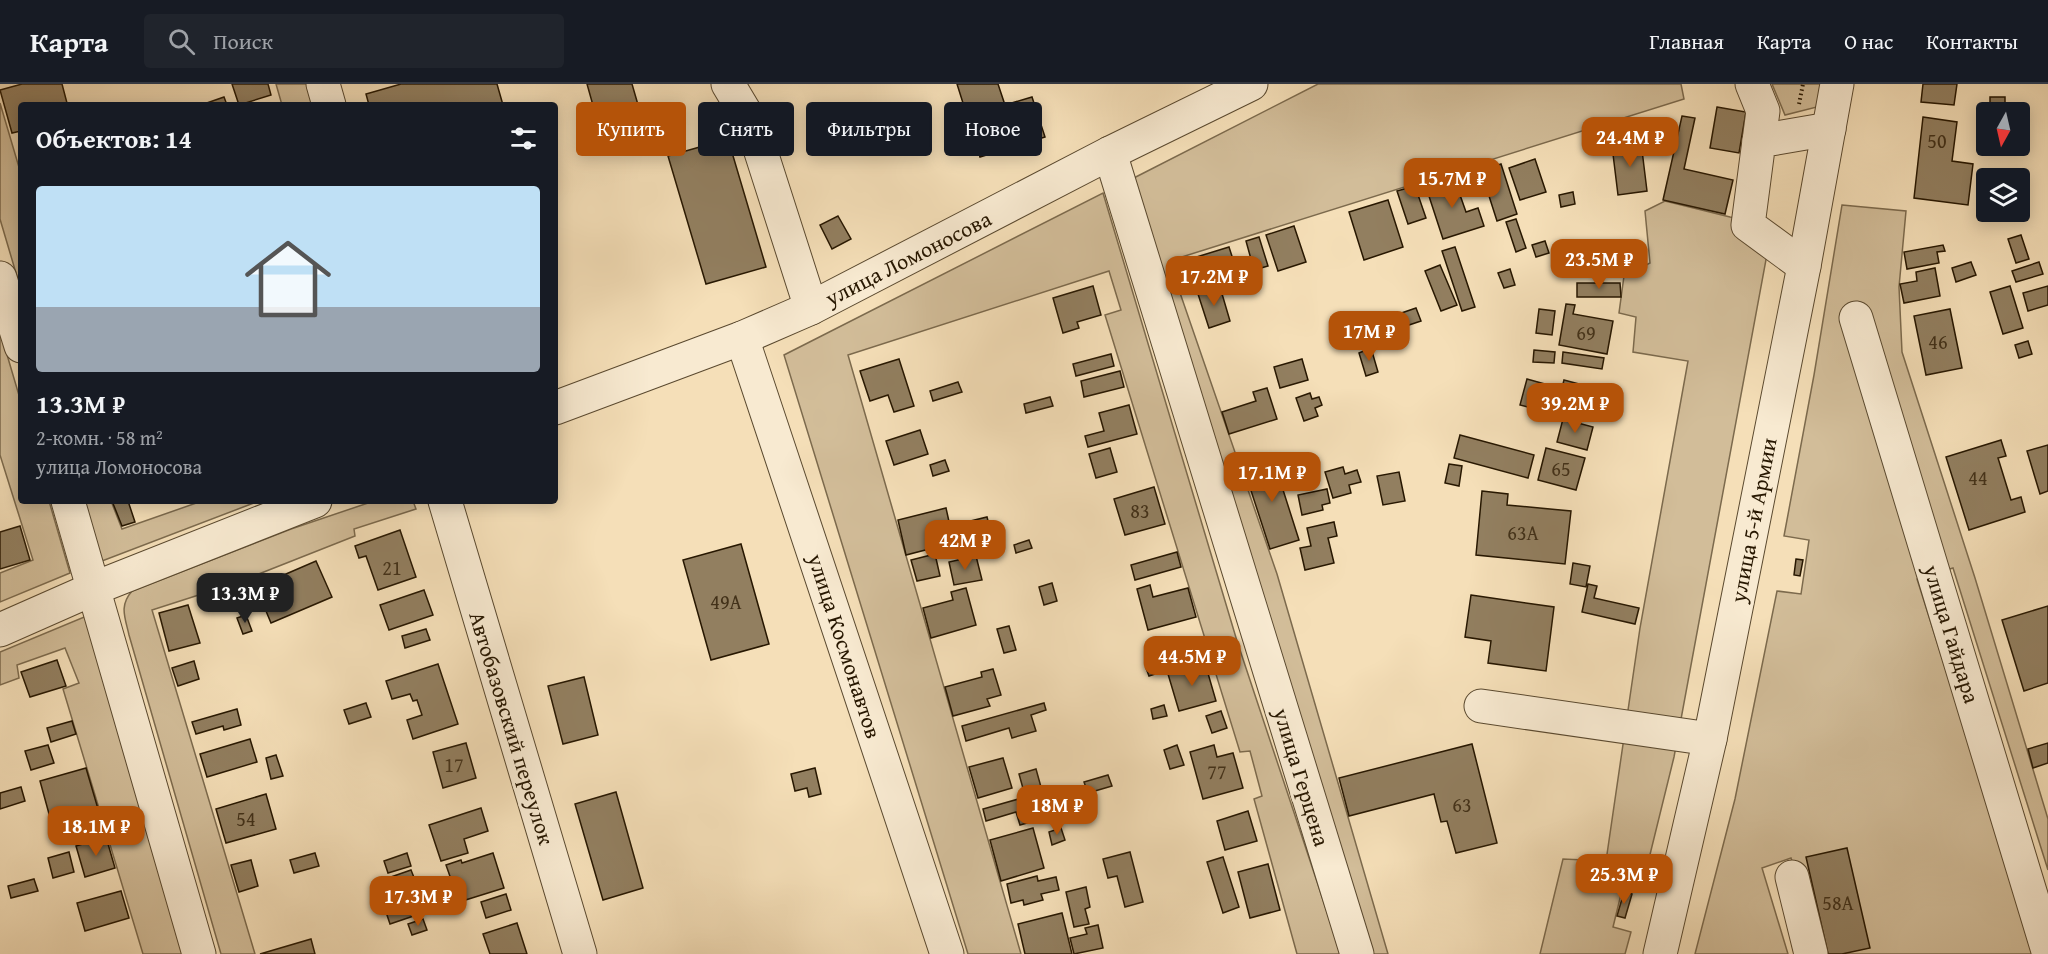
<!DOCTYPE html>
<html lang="ru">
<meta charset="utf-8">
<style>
:root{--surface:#171b24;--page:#20242c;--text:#f1f3f6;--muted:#9ea1a6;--line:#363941;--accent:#b45309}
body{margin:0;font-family:"Gentium Book Plus",serif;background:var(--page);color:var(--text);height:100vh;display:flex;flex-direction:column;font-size:22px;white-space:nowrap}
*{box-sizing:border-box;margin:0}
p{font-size:20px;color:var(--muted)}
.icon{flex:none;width:33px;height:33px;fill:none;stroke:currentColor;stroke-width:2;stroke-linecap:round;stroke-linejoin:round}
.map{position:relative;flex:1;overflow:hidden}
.side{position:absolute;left:18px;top:18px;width:540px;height:402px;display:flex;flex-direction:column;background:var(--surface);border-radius:6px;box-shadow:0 3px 15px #0003}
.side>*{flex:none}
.banner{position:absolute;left:576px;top:18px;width:570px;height:54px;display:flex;gap:12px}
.needle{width:39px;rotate:188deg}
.tools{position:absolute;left:1976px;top:18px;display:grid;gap:12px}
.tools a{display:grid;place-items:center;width:54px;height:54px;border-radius:6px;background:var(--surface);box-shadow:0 3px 15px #0003;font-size:30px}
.price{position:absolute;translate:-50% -51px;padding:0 14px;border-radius:12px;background:var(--accent);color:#fff;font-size:20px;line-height:39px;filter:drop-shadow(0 2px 3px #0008)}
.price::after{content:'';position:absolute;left:50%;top:36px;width:18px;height:14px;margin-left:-9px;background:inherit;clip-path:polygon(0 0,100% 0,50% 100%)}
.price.selected{background:#222;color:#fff}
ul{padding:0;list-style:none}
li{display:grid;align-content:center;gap:12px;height:318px;padding:0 18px}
li span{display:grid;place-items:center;height:186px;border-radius:6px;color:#555}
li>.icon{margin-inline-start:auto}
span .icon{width:108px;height:108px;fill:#fffc;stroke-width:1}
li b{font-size:26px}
h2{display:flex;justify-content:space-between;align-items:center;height:72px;padding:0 18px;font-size:26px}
.chip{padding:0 21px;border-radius:6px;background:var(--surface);box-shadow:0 3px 15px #0003;font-size:21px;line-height:54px}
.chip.selected{background:var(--accent);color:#fff}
header{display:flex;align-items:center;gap:36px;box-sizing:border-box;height:84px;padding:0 30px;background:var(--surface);border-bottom:2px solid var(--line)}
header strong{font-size:28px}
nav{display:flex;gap:33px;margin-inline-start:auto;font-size:21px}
.search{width:420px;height:54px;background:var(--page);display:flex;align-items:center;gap:15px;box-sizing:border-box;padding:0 21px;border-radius:6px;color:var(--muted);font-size:22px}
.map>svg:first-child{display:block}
.green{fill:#d2bd99;stroke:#7c6a4d;stroke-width:1.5}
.building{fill:#927f60;stroke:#271701;stroke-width:1.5}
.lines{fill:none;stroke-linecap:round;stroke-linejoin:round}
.minor-casing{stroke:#5a492f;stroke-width:35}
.path{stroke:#271701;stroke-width:4;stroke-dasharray:1.5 3;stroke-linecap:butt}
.minor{stroke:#f8ead1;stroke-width:33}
.labels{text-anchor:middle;stroke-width:6;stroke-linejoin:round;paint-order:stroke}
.number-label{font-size:20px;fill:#423119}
.street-label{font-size:22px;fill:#271701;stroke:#f8ead1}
</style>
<header>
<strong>Карта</strong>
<div class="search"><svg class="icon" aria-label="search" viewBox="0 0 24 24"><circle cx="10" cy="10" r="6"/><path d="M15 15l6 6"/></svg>Поиск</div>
<nav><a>Главная</a><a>Карта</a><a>О нас</a><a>Контакты</a></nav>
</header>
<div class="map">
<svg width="2048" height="870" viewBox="0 0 2048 870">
<rect width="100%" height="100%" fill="#f5dfb8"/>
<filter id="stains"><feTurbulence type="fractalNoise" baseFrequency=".00333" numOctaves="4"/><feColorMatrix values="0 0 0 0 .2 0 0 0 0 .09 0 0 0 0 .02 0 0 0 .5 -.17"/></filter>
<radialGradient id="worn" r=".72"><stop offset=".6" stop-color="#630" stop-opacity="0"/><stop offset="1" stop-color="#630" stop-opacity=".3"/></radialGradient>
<g class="green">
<path d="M276,0H310L316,21H282Z"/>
<path d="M1318,0H1681L1684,15L1169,177L1277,490L1388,870H1364L1126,98Z"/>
<path d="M1772,0H1821L1817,23L1785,31Z"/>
<path d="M0,19L21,90V206L0,135Z"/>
<path d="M1103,109L1237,557L1341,870H1297L1254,715L1262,712L1250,667L1240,668L1105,231L1121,226L1109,187L848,271L1021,870H968L784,271Z"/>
<path d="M1665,117L1730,133L1745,135L1770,154L1674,673L1642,803L1624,798L1613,843L1631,848L1625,870H1540L1563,775L1606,777L1640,544L1688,277L1633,268L1636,233L1619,229L1624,192L1650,179L1645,127Z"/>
<path d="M1842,121L1906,127L1899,203L1902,268L1975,494L2048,735V786L1953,484L1917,495L2036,870H1821L1791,774L1762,784L1788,870H1695L1735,715L1777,507L1801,510L1809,456L1784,452L1814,291Z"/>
<path d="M0,247L21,318V417H49L70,489L0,518V489L33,476L0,371Z"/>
<path d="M84,417H111L122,445L202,417H259L102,477Z"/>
<path d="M374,417H413L416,425L354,445L355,452L236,499L152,526L255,870H221L129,551C125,533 119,522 132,507L291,445Z"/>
<path d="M89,531L186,870H143L63,605L79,599L65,564L17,581L19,594L0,601V568Z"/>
</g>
<g class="building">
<path d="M22,0H62L67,19L62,21H21V47L12,49L0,6Z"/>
<path d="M232,0H268L271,11L239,21Z"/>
<path d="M401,0H497L503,21H369L366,10Z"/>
<path d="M587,0H632L645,45L603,57Z"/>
<path d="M957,0H998L1005,21L1032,13L1045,53L980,73Z"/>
<path d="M1923,0H1957L1954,21L1921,18Z"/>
<path d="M224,13L227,21H201Z"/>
<rect x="1990" y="13" width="15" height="15"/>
<path d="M1717,23L1746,28L1739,69L1710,64Z"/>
<path d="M1682,32L1695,34L1684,85L1733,96L1725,130L1663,116Z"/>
<path d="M1923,33L1957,38L1952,77L1973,80L1968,121L1914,114Z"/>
<path d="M728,55L766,183L706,200L668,72Z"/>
<path d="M1641,58L1647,107L1618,111L1612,62Z"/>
<path d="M1535,75L1546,108L1520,116L1509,84Z"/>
<path d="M1501,80L1517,130L1497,137L1481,87Z"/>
<path d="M1453,91L1466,128L1478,124L1484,142L1443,155L1425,100Z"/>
<path d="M1415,102L1426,134L1408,140L1397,107Z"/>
<path d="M1573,108L1575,120L1561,123L1559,111Z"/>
<path d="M1388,116L1403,163L1364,176L1349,128Z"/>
<path d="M838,132L851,155L832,165L820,141Z"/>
<path d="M1516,135L1526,164L1516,168L1506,138Z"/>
<path d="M1294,142L1306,178L1278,187L1266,151Z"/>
<path d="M2021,151L2029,175L2016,179L2008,155Z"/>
<path d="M1259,153L1268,182L1254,186L1246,157Z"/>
<path d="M1545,157L1549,169L1536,173L1532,161Z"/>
<path d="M1943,161L1945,167L1937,168L1939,179L1907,185L1904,168Z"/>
<path d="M1229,163L1238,191L1185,207L1177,179Z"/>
<path d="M1455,163L1475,223L1462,227L1442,167Z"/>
<path d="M1971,178L1976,191L1956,198L1952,184Z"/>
<path d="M2039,178L2043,190L2016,198L2012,187Z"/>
<path d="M1440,181L1457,221L1441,227L1425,187Z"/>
<path d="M1935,184L1940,212L1904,219L1900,200L1917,197L1916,188Z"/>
<path d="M1510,185L1515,201L1504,204L1498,189Z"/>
<path d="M1577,199H1620L1621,213H1577Z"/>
<path d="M1093,202L1101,231L1077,238L1079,244L1063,249L1053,214Z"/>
<path d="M2010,202L2023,244L2003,250L1990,208Z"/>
<path d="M2048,202V221L2028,227L2023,209Z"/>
<path d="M1220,203L1230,237L1209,244L1198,210Z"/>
<path d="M1566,220L1575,221L1573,230L1613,237L1607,270L1559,261Z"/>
<path d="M1416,224L1421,237L1385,249L1381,236Z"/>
<path d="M1539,225L1555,227L1552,251L1536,249Z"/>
<path d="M1950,225L1962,284L1926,291L1914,232Z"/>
<path d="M2028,257L2032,270L2019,274L2015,261Z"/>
<path d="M1371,264L1378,288L1366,292L1359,269Z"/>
<path d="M1534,266L1555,268L1554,279L1533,278Z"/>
<path d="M1563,268L1604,274L1602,285L1562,279Z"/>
<path d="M1111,270L1114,282L1076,292L1073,280Z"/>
<path d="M899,275L914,322L894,328L888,311L870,317L860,287Z"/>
<path d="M1302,275L1308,296L1280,304L1274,283Z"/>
<path d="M1120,287L1124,303L1084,313L1081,297Z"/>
<path d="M1527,295L1545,300L1539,326L1520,321Z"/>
<path d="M1564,296L1598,305L1591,333L1557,324Z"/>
<path d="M958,298L962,308L933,317L930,307Z"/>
<path d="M1267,304L1277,335L1229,350L1222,328L1256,317L1253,308Z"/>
<path d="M1310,309L1312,315L1319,313L1322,321L1315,324L1318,332L1304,337L1296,314Z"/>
<path d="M1050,313L1053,322L1026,329L1024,320Z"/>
<path d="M1129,321L1137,350L1088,363L1085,352L1104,347L1099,329Z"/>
<path d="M1563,335L1593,343L1587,366L1557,358Z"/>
<path d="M920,346L928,370L894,381L886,357Z"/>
<path d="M1460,351L1534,371L1528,394L1454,374Z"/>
<path d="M2001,356L2006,372L1998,374L2011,416L2021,413L2025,428L1969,446L1946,373Z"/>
<path d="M2048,361V407L2040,410L2027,367Z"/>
<path d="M1110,364L1117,388L1096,394L1089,370Z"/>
<path d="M1546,364L1585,374L1576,406L1538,396Z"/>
<path d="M1277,374L1281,386L1277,387L1299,456L1270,465L1244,385Z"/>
<path d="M945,376L949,387L933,392L930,381Z"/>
<path d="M1449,380L1462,382L1459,402L1445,399Z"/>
<path d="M1343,383L1345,390L1357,386L1361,398L1349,401L1351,409L1333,414L1325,388Z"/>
<path d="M1399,388L1405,417L1383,421L1377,392Z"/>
<path d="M1154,403L1165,440L1125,451L1114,415Z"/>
<path d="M1327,405L1330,419L1322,421L1323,426L1302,431L1298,411Z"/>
<path d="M1482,407L1508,410L1507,421L1571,427L1565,480L1476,471Z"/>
<path d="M112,417H128L135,438L122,442Z"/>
<path d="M946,424L950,442L987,433L991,449L906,471L898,436Z"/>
<path d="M1334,438L1337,452L1328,454L1334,479L1305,486L1300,464L1311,462L1307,444Z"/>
<path d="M20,442L30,476L0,485V448Z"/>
<path d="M400,446L416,493L378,506L366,472L359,474L355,462Z"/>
<path d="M1029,456L1032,464L1016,469L1014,461Z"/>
<path d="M741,460L769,560L711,576L683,476Z"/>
<path d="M1177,468L1181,483L1135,496L1131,481Z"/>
<path d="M935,470L940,492L917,497L911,476Z"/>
<path d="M976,472L982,496L954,501L949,478Z"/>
<path d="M1796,475L1803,476L1800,492L1794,491Z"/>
<path d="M316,477L332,513L271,539L256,503Z"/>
<path d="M1573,479L1590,482L1586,503L1570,500Z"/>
<path d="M1052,499L1057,517L1044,521L1039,503Z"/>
<path d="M1588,500L1597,502L1594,514L1639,524L1635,540L1582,528Z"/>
<path d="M1150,501L1153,513L1188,504L1196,533L1148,546L1137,505Z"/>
<path d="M966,504L976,541L931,554L923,524L953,516L951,508Z"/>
<path d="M424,506L433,531L389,546L380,521Z"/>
<path d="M1471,511L1554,523L1546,587L1488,579L1491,557L1465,553Z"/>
<path d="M188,521L200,559L169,567L159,529Z"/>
<path d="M2048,522V599L2024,607L2002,536Z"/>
<path d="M246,531L252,547L243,550L237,534Z"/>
<path d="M1009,542L1016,566L1004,569L997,545Z"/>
<path d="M426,545L430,556L405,564L402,552Z"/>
<path d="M1173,556L1176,569L1160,573L1157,560Z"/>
<path d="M57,576L66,602L30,613L21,588Z"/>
<path d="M194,577L199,595L178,602L172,584Z"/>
<path d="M1161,579L1164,587L1149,592L1146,584Z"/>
<path d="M1205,579L1216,617L1179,627L1168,590Z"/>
<path d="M438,580L458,640L413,655L407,636L422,631L417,616L413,617L410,610L392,615L386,597Z"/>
<path d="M993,585L1001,611L987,615L990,622L953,632L945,603L982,593L981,588Z"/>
<path d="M584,593L598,651L563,660L548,602Z"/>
<path d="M366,619L371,633L349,640L344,626Z"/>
<path d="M1044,619L1046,626L1031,631L1036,647L1012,654L1009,644L966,657L962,642Z"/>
<path d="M1164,621L1167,632L1153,635L1151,625Z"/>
<path d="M237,625L241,641L224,646L223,642L196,650L192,638Z"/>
<path d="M1221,627L1227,644L1212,649L1206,632Z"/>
<path d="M72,637L76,650L51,658L47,644Z"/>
<path d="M250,655L257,678L207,693L200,670Z"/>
<path d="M466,659L476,694L443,704L433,668Z"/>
<path d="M2048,659V679L2033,684L2028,665Z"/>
<path d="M1472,660L1497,759L1456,769L1447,737L1441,738L1434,710L1349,732L1339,694Z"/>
<path d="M48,661L54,679L31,686L25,667Z"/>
<path d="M1177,661L1184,681L1170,685L1164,666Z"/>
<path d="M1214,661L1217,673L1233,669L1243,704L1203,715L1190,668Z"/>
<path d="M276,671L283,692L271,695L266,674Z"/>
<path d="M1003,674L1012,704L978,714L969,683Z"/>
<path d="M86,684L101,735L54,748L40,697Z"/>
<path d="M815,684L821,710L809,713L807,704L795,707L791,690Z"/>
<path d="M1036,685L1041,703L1024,708L1019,690Z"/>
<path d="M1108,691L1112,702L1088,709L1084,698Z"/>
<path d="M21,703L25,717L0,725V709Z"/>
<path d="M1061,703L1068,727L1020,741L1016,728L986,737L983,725Z"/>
<path d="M616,708L643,804L603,816L575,720Z"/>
<path d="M266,710L276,745L226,759L216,725Z"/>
<path d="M481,724L488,747L464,755L468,769L441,777L429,741Z"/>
<path d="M1248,727L1257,757L1225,766L1217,737Z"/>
<path d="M1033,744L1044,784L1001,797L990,756Z"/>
<path d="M1061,744L1065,756L1052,761L1049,748Z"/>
<path d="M106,753L115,784L85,793L76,762Z"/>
<path d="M1847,764L1870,864L1842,870H1828L1806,773Z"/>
<path d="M69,768L74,788L53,794L48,774Z"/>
<path d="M1130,768L1143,818L1125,823L1117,792L1108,794L1103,775Z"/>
<path d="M315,769L319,782L294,789L290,776Z"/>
<path d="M407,769L411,782L388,789L384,777Z"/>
<path d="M493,769L504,804L459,818L446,781L461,776L462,779Z"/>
<path d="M1223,773L1239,823L1223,829L1207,778Z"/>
<path d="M251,776L258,802L239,808L231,781Z"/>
<path d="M1268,780L1280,826L1250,834L1238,788Z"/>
<path d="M411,786L415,796L391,804L388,794Z"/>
<path d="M1037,792L1038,797L1056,793L1059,806L1041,810L1043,816L1024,821L1023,816L1011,819L1007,800Z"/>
<path d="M34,795L38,807L11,814L8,802Z"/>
<path d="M436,802L443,822L390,840L383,819Z"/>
<path d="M1086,803L1090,823L1085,825L1089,840L1074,843L1066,808Z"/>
<path d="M121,807L129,834L85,847L77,819Z"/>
<path d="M1624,808L1632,810L1625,834L1617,832Z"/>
<path d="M506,810L511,826L486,834L481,818Z"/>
<path d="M1062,829L1072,870H1025L1018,840Z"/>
<path d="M423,835L427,846L412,851L408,840Z"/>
<path d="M517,839L527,870H490L483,850Z"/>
<path d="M1098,841L1103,864L1074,870L1070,854L1087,850L1085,844Z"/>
<path d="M311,855L315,870H260Z"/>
</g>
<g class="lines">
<g class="minor-casing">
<g id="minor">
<path d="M323,0L329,21"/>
<path d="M728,0L752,40L811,224"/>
<path d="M1752,0L1763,27L1759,57"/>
<path d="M1110,69L1357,870"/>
<path d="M1804,182L1748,141L1759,57L1829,45"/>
<path d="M0,194L21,262"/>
<path d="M1856,234L2048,867"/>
<path d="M742,254L947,870"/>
<path d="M555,324L742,254L811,224L1110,69L1251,0"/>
<path d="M68,417L199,870"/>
<path d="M445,417L580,870"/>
<path d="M0,546L95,504L315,417"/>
<path d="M1481,622L1710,655"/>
<path d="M1792,793L1811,870"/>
<path d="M1660,870L1710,655L1804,182L1837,0"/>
</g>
</g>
<path class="path" d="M1799,20L1803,0"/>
<use href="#minor" class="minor"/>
</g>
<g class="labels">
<g class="number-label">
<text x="1937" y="64">50</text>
<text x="1586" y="256">69</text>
<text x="1938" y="265">46</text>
<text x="1561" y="392">65</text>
<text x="1978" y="401">44</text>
<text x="1140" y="434">83</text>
<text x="1523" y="456">63А</text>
<text x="392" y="491">21</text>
<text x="726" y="525">49А</text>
<text x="454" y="688">17</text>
<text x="1217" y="695">77</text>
<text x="1462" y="728">63</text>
<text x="246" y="742">54</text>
<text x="1838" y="826">58А</text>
</g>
<g class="street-label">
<text transform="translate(908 174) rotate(-27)" y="8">улица Ломоносова</text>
<text transform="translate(1753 436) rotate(-79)" y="8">улица 5-й Армии</text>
<text transform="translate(1952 550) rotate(73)" y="8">улица Гайдара</text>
<text transform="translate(845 562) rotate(72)" y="8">улица Космонавтов</text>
<text transform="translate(512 644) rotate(73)" y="8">Автобазовский переулок</text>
<text transform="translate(1302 693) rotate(73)" y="8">улица Герцена</text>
</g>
</g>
<rect width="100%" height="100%" filter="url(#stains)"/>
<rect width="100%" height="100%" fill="url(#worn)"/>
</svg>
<div class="tools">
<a><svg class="needle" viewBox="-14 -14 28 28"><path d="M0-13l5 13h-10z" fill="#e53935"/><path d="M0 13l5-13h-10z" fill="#9ea1a6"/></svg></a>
<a><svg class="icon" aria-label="layers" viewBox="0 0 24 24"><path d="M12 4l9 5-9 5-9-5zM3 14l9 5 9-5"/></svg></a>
</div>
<b class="price" style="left:1630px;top:84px">24.4M ₽</b>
<b class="price" style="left:1452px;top:125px">15.7M ₽</b>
<b class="price" style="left:1599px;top:206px">23.5M ₽</b>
<b class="price" style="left:1214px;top:223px">17.2M ₽</b>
<b class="price" style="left:1369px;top:278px">17M ₽</b>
<b class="price" style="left:1575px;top:350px">39.2M ₽</b>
<b class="price" style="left:1272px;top:419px">17.1M ₽</b>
<b class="price" style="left:965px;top:487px">42M ₽</b>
<b class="price selected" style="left:245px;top:540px">13.3M ₽</b>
<b class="price" style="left:1192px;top:603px">44.5M ₽</b>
<b class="price" style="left:1057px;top:752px">18M ₽</b>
<b class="price" style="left:96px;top:773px">18.1M ₽</b>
<b class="price" style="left:1624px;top:821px">25.3M ₽</b>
<b class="price" style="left:418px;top:843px">17.3M ₽</b>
<div class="banner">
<a class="chip selected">Купить</a>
<a class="chip">Снять</a>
<a class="chip">Фильтры</a>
<a class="chip">Новое</a>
</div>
<section class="side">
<h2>Объектов: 14<svg class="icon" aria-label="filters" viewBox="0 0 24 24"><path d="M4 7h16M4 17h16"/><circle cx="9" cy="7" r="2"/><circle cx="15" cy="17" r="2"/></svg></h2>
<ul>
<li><span style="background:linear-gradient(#bfe0f5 65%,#9aa5b1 0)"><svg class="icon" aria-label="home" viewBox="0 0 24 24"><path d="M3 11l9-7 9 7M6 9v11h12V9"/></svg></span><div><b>13.3M ₽</b><p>2-комн. · 58 m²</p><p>улица Ломоносова</p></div></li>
</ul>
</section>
</div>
